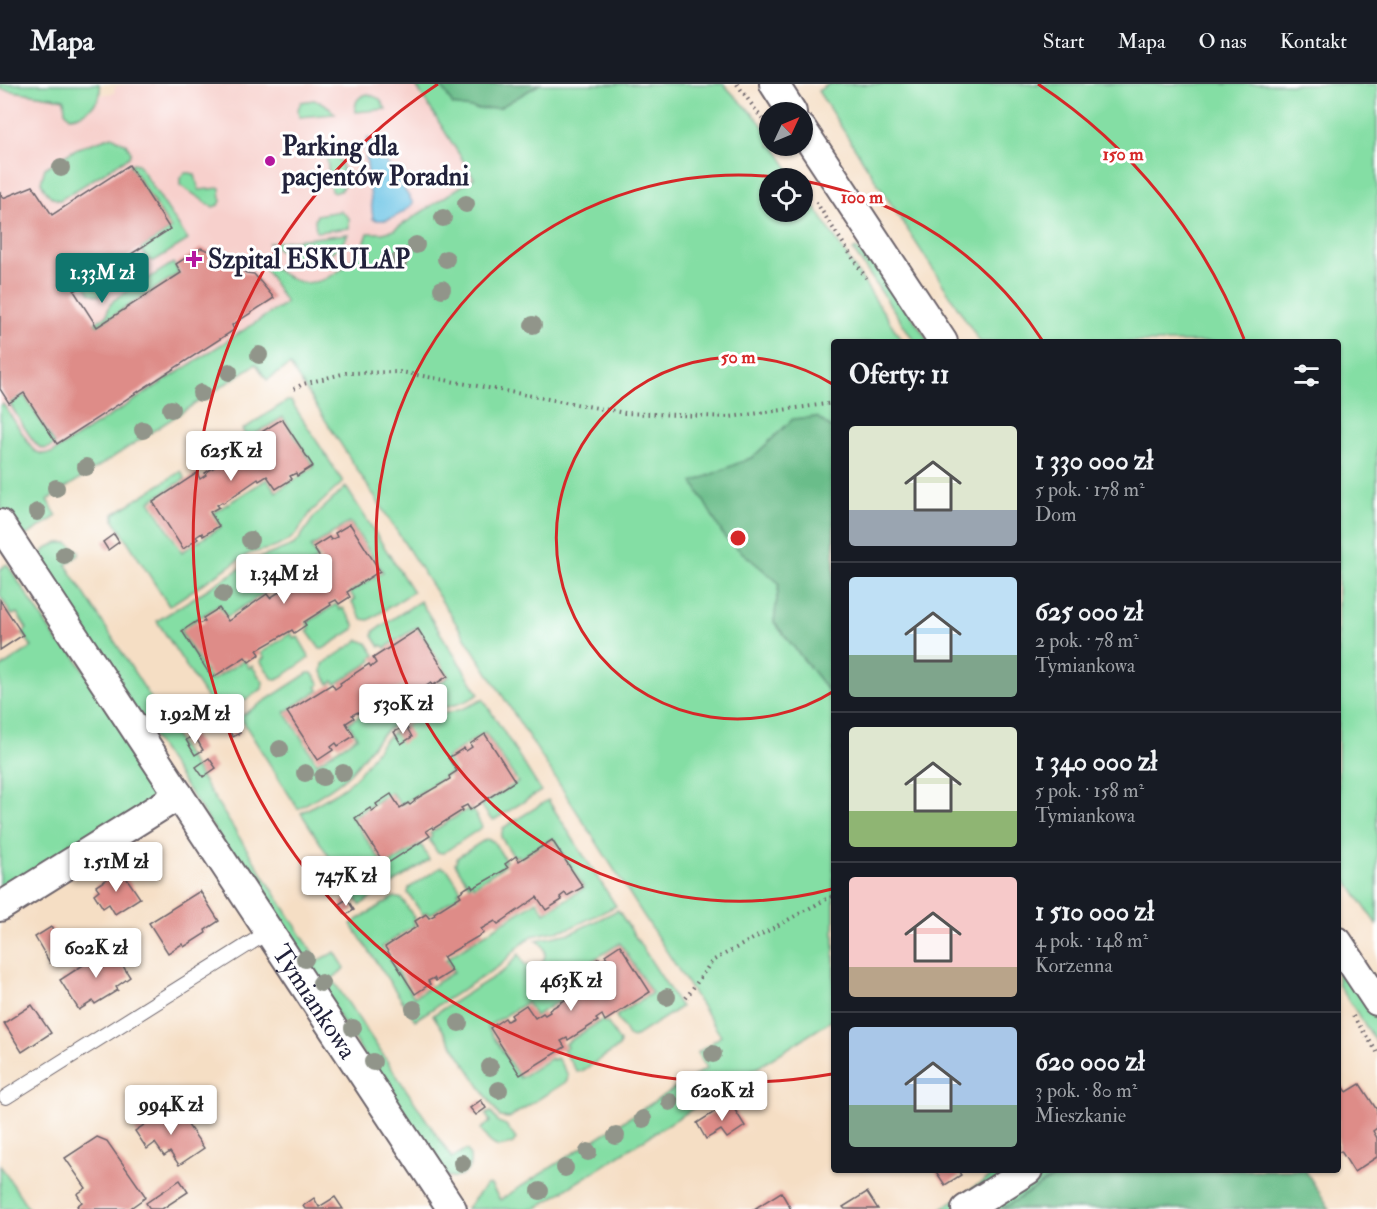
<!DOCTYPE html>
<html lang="pl">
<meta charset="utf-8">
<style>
:root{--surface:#171b24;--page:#20242c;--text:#f1f3f6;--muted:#9ea1a6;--line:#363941;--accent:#0f766e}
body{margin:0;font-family:"IM FELL Double Pica",serif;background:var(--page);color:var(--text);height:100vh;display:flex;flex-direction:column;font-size:22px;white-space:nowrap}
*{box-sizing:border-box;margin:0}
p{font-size:20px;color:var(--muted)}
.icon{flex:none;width:33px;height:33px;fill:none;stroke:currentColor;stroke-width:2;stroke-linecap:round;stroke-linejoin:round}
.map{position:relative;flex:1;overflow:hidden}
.drawer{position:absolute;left:831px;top:255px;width:510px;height:834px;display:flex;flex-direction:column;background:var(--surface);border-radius:6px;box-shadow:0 2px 4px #0004}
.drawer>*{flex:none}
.needle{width:39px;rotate:46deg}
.tools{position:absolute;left:759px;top:18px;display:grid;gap:12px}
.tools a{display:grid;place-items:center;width:54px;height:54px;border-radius:50%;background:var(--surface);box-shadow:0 2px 4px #0004;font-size:30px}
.price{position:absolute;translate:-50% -51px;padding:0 14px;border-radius:6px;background:#fff;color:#222;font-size:20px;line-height:39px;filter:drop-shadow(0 2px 3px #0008)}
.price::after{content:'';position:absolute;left:50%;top:36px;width:18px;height:14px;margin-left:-9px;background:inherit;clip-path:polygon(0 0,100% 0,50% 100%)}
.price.current{background:var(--accent);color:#fff}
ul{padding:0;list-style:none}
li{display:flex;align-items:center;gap:18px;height:150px;padding:0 18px}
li+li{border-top:2px solid var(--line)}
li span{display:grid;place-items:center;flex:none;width:168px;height:120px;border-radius:6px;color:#555}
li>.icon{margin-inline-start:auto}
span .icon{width:72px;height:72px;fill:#fffc;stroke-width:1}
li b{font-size:26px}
h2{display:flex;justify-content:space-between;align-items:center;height:72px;padding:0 18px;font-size:26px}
header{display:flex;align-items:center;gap:36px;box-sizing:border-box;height:84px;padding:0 30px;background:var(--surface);border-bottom:2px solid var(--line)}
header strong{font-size:28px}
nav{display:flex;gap:33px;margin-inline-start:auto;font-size:21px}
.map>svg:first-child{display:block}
.built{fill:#f7d0cc}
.green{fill:#84dea4;stroke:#538070;stroke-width:1.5}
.forest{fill:#6bbd8a;stroke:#467062;stroke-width:1.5}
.water{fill:#67c2e5;stroke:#447290;stroke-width:1.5}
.building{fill:#de8c88}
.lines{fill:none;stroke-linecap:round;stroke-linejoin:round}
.lane-casing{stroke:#6c646b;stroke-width:16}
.street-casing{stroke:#6c646b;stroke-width:32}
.path{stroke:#6c646b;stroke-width:4;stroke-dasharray:1.5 4.5;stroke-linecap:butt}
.lane{stroke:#fff;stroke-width:14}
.street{stroke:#fff;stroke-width:28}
.tree{fill:#91958a}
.ring{fill:none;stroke:#d62828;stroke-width:3}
.poi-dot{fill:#b5179e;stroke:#fff;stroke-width:2}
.labels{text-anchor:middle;stroke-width:6;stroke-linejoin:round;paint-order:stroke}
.poi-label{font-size:26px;font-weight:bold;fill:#22223b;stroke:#fff;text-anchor:start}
.street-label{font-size:26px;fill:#22223b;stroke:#fff}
.centre{fill:#d62828;stroke:#fff;stroke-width:3}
.ring-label{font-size:18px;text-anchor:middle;font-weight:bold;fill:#d62828;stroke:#fff;stroke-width:6;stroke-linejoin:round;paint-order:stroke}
</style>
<header>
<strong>Mapa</strong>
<nav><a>Start</a><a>Mapa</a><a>O nas</a><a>Kontakt</a></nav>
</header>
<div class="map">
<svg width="1377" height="1125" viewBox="0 0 1377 1125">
<rect width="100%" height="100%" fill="#fff"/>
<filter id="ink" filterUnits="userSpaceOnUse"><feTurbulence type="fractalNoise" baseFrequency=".0167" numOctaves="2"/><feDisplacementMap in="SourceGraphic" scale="12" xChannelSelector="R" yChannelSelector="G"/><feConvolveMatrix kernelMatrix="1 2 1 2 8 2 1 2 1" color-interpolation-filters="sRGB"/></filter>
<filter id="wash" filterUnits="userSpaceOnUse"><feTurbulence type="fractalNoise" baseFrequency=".008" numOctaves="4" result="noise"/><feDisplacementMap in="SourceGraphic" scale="24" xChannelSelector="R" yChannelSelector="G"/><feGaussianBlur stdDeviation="1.35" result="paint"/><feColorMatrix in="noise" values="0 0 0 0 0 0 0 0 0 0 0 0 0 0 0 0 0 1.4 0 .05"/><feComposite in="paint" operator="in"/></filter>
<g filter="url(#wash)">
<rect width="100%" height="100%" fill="#f5dec4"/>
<path class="built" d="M59,0L100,11L114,9L115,2L130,0H440L504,101L16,413L0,388V1L21,4Z"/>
<g class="green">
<path d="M0,0H99C105,17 86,31 70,33L65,27L64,15L0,5Z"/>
<path d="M415,0H440L453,21L477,25L499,24L540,0H724C737,18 769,37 770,62H774L795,94H770V128H802L803,105L903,258H834V346L817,333L793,335L753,373L693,398L725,454L779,499L774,538L834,614V935L535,1125H466L486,1101H491L500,1116L707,984L697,969L721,952L290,281L267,296L256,280L47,416L57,432L29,450L25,451L17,447L0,422V322L3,320L34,367L42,370L52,369L286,219L264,183L268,180C278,187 288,195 301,198C328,203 361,174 368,149H383L394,146L474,94Z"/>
<path d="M829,0H1377V841L1338,784V258H980L818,7Z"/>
<path d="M368,10L380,15L386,25L356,28C354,18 358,12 368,10Z"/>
<path d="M314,16L325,20L335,30L299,33L298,25L301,18Z"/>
<path d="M112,52L126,60L131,68L129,73L60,116C50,115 45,107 41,98L45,84L76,65Z"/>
<path d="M330,73H335L341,77L345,99L340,107L334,109L331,107L327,76Z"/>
<path d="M133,79L138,80L188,156L154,177L148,176L141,165L171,145L130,81Z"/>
<path d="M185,89H191L195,91L199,106L220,104L221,117L219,121L213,123L180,101V94Z"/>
<path d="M341,127L349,134V144L316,148L315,136L317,131Z"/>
<path d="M348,150C344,160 337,165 328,170C300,188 294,175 269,159Z"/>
<path d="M856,164L889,197L929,258H915L853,166Z"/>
<path d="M173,179L179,189L97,242L95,239L107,231L108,224L114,216Z"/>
<path d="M110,185L118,196L116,202L99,212L90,209L85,201Z"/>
<path d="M24,311L55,360C51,363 47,366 41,364C33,361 16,329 10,320Z"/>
<path d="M287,317H291L343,398L311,428L296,450L289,456L276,463L248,470L169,522L114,436V430L181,387L185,395L150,417L182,468L221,443L213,429L267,395L276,408L314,383L283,333L250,353L249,350L246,352L242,346Z"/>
<path d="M232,352L238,361L198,387L196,384L193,386L190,381Z"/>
<path d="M346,403L413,508L369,536L362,535L352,518L355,516L350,508L383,488L350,438L311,463L318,475L227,533L219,521L180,546L211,597L244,576L249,584L252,582L263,598L262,605L219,633L157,537L252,477L293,461L298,457L314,433Z"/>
<path d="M59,459H68L79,467V471L66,481L318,877L335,868L345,884L332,895L452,1074L465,1066L468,1067C476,1084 462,1099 444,1091L39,481C39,469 47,462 59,459Z"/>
<path d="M7,480L59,560L65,557L165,712L0,814V584L32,563L23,549L27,545L17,529L12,531L0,512V485Z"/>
<path d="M420,517L479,610C455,627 423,622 398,638C377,651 367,671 351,688C337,703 316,713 298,725L240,633L308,589H312L320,600L316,603L319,606L285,628L317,679L357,653L348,639L402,604L411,618L449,593L417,543L385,564L382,561L380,563L373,552L374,547Z"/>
<path d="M336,520L340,526L343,524L354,540V545L323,565H320L307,547L310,545L307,539Z"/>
<path d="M291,549L294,555L298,553L308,570L309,574L277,596L273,595L260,577L264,574L261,569Z"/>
<path d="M359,556L367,559L375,571L371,574L372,577L336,600L333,597L329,600L322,588L323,580Z"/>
<path d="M483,615L541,707L494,736L490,734L481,721L518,698L485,648L446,674L454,687L401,721L391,708L352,734L385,783L421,760L429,776L360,821L301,729C319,718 341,708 355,694C371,678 378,658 397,646C424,629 456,632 483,615Z"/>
<path d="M548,716L616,822L570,844L532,852L515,866L501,881L415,936L351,840L394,813L402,815L415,835L413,837L415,841L382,863L414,913L454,888L446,875L537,817L545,829L584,804L553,754L520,774L518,771L514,773L501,753L503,744Z"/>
<path d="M468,725L470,728L473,726L482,743L443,769L437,768L429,755L432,753L430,749Z"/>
<path d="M486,755L493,757L506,777L503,779L504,782L474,802L472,799L469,801L455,780L458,773Z"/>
<path d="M441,783L448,786L461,806L458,808L459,811L429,831L427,828L423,831L408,809L409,804Z"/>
<path d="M618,826L681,923L633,954L628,952L616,932L652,909L620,859L581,884L590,897L535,932L527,918L487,943L520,994L551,974L553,976L557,974L568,991L567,997L509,1034L500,1033L433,931L505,886L519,870L524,880C543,889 554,866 536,856L571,849Z"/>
<path d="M1338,878L1377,937V959L1338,900Z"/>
<path d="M602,936L605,939L607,938L620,958L619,963L582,987L577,988L563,966L567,963L565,960Z"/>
<path d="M491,1028L498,1038L506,1041L516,1055L512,1060L499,1063C489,1060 485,1052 481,1045L490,1038L486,1030Z"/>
<path d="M0,1081L29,1125H0Z"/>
<path d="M1001,1086H1065L1002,1125H940Z"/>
</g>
<g class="forest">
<path d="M440,0H540L499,24L477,25L453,21Z"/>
<path d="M817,333L834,346V614L774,538L779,499L725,454L693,398L753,373L793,335Z"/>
<path d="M1065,1086H1305L1330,1125H1002Z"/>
</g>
<path class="water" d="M368,54L373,57L413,119C403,130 387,140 373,135L365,61Z"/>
<g id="blocks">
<g class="building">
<path d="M129,81L170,145L74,207L97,243L181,189L176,180L201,164L231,174L235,182L246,189L254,190L274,214L232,241L234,246L57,360L24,309L9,319L0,305V108L3,114L33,102L52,131Z"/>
<path d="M282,335L313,382L297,392L296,389L290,392L292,395L276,405L267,392L259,397L258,395L223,419L222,418L217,421L219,423L210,428L219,442L203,452L202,449L196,453L198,455L183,465L153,418L197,389L200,395L206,391L205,389L234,370L235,372L241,369L238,363Z"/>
<path d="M350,440L380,487L347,508L350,513L339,520L336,516L330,519L331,521L304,538L306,541L294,549L292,546L257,566L260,570L249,578L245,573L212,594L182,547L197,537L199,540L205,537L203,534L219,524L228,537L267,510L270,514L284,505L281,501L322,477L313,463L329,453L331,456L337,453L335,449Z"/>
<path d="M114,450L119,458L108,466L103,458Z"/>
<path d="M0,516L23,551L0,566Z"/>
<path d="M418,545L448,592L432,602L431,599L425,603L427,606L411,616L402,602L394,607L393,605L358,629V628L352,631L354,634L346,639L354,652L338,662L336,659L331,663L333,666L318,676L287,628L332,600L335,605L341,601L340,599L369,580L371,583L376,579L373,574Z"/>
<path d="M233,637L240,649L233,653L226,642Z"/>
<path d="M406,642L412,653L401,660L394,648Z"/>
<path d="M485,650L515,697L470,726L467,721L461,724L463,726L433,745L432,743L426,747L430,752L385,781L355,734L370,724L372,727L378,723L376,720L391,710L400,724L408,719L410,721L415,717L414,716L450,695L449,692L457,687L448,674L464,664L466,667L472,663L470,660Z"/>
<path d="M194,651L203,666L195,671L186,656Z"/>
<path d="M209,674L216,684L203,693L196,683Z"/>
<path d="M552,756L583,803L567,812L565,809L560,813L562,816L546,826L537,813L498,840L495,837L481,845L484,849L443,873L452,887L436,897L434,894L428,897L430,900L415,910L385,863L418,842L415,837L426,830L429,834L435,831L434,829L461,812L459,809L466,804L471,801L473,804L508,784L505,780L516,772L519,777Z"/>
<path d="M121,786L140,814L115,830L109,820L103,824L94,810L99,806L96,802Z"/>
<path d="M200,807L219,837L205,846L206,849L184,863L182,860L168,869L149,839Z"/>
<path d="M347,815L354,826L346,831L339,820Z"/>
<path d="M51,843L67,868L50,879L35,853Z"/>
<path d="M620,861L650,908L605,937L602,931L596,935L598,937L568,956L567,954L561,957L565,963L520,991L490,944L505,934L507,937L513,934L511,931L526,921L535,934L543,929L545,931L550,928L549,926L579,907L580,909L585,905L584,903L592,898L583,884L599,874L601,877L607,874L605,871Z"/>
<path d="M111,863L130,893L116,903L118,906L95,920L93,917L79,926L60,896Z"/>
<path d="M32,921L51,949L22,968L4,939Z"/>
<path d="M1338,995L1347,1008L1360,1000L1377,1026V1044L1373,1047L1377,1054V1073L1354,1088L1341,1067L1338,1069Z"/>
<path d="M481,1016L486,1024L476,1031L470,1024Z"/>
<path d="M730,1018L745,1042L727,1054L721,1046L706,1055L697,1039Z"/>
<path d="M174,1021L204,1064L179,1081L170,1068L164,1072L155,1059L147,1065L135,1047Z"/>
<path d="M97,1053L107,1057L146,1113L129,1125H79L77,1122L82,1118L77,1110L86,1104L65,1074Z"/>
<path d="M935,1086H958L961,1091L945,1101Z"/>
<path d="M180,1096L188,1108L162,1125H150L146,1119Z"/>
<path d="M781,1108L791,1125H754Z"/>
<path d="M867,1108L878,1125H845L843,1123Z"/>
<path d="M335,1113L343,1125H305L303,1122L314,1114L319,1123Z"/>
</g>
</g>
</g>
<g filter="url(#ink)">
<use href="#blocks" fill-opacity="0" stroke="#6c646b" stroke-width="1.5"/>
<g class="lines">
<g class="lane-casing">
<path id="lane" d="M6,1013L268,848"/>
</g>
<g class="street-casing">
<g id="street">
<path d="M774,0L792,28"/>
<path d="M802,45L943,258"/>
<path id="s1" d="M0,440L452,1125"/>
<path d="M0,823L179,711"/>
<path d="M1338,858L1377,917"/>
<path d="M966,1125L1028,1086"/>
</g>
</g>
<g class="path">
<path d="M737,0L770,46"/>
<path d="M816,118L866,194"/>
<path d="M294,305L303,300L346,289L401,288L625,329L730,333L834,319"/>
<path d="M686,914L712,877L834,811"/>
<path d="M1353,932L1377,968"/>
</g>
<use href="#lane" class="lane"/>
<use href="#street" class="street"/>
</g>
<g class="tree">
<circle cx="61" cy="84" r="9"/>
<circle cx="466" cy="120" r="9"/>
<circle cx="443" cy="134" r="9"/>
<circle cx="416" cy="161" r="9"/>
<circle cx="446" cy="175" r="9"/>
<circle cx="399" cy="177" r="9"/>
<circle cx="442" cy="205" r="9"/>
<circle cx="533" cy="241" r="9"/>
<circle cx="259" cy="271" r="9"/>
<circle cx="229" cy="288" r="9"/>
<circle cx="201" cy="309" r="9"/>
<circle cx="171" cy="325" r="9"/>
<circle cx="143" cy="346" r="9"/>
<circle cx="86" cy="383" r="9"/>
<circle cx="56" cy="404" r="9"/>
<circle cx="37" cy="428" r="9"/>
<circle cx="250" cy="456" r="9"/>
<circle cx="64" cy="471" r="9"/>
<circle cx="223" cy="510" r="9"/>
<circle cx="401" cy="621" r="9"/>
<circle cx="280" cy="665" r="9"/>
<circle cx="305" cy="689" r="9"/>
<circle cx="343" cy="689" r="9"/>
<circle cx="323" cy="693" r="9"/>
<circle cx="365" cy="783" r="9"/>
<circle cx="305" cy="875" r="9"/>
<circle cx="321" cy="899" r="9"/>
<circle cx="667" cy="913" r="9"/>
<circle cx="414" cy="925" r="9"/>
<circle cx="459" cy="939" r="9"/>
<circle cx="353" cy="944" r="9"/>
<circle cx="713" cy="970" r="9"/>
<circle cx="373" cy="978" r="9"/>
<circle cx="490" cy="983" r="9"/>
<circle cx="698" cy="1000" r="9"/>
<circle cx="499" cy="1006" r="9"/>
<circle cx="670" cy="1018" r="9"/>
<circle cx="643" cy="1035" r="9"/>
<circle cx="616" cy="1052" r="9"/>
<circle cx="588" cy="1068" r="9"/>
<circle cx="462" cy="1079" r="9"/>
<circle cx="565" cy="1084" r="9"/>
<circle cx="540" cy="1107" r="9"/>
</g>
</g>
<g class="ring">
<path d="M834 607A181 181 0 1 1 834 301"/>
<path d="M832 805A363 363 0 1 1 785 94M804 97A363 363 0 0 1 1042 256"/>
<path d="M832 990A544 544 0 0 1 438 0M1038 0A544 544 0 0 1 1244 255"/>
</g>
<g class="poi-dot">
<circle cx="270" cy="77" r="6"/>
<path d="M191 166h6v6h6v6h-6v6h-6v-6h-6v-6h6z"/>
</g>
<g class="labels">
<g class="poi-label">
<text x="282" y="71">Parking dla<tspan x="282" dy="30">pacjentów Poradni</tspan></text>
<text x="208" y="184">Szpital ESKULAP</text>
</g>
<g class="street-label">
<text dy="9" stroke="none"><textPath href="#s1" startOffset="572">Tymiankowa</textPath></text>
</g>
</g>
<circle cx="738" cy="454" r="9" class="centre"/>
<g class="ring-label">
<text x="1123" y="76">150 m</text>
<text x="862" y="119">100 m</text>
<text x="738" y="279">50 m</text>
</g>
</svg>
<div class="tools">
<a><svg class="needle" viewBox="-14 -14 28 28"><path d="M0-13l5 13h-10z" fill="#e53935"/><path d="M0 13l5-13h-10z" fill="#9ea1a6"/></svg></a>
<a><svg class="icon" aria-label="locate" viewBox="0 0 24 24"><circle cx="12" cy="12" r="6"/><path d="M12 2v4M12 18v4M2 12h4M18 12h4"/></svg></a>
</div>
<b class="price current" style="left:102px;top:220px">1.33M zł</b>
<b class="price" style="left:231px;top:398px">625K zł</b>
<b class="price" style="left:284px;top:521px">1.34M zł</b>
<b class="price" style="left:403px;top:651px">530K zł</b>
<b class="price" style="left:195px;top:661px">1.92M zł</b>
<b class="price" style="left:116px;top:809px">1.51M zł</b>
<b class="price" style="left:346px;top:823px">747K zł</b>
<b class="price" style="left:96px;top:895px">602K zł</b>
<b class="price" style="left:571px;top:928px">463K zł</b>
<b class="price" style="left:722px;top:1038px">620K zł</b>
<b class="price" style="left:171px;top:1052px">994K zł</b>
<section class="drawer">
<h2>Oferty: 11<svg class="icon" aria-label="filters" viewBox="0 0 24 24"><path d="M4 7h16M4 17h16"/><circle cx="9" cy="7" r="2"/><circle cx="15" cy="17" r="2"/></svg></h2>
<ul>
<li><span style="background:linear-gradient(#dfe7d0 70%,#9aa5b1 0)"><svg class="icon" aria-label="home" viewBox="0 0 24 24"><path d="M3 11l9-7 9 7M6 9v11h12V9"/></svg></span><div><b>1 330 000 zł</b><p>5 pok. · 178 m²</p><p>Dom</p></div></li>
<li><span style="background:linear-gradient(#bfe0f5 65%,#7fa58c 0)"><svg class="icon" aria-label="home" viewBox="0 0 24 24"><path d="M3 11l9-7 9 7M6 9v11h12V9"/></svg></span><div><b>625 000 zł</b><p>2 pok. · 78 m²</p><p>Tymiankowa</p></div></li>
<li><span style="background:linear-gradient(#dfe7d0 70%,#8fb573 0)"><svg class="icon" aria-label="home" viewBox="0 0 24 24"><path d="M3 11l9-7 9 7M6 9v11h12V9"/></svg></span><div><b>1 340 000 zł</b><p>5 pok. · 158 m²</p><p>Tymiankowa</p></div></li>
<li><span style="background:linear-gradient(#f6c9c9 75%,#b9a48a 0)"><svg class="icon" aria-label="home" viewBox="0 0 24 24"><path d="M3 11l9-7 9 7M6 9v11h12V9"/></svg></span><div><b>1 510 000 zł</b><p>4 pok. · 148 m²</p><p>Korzenna</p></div></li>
<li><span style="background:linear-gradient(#a9c7e8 65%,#7fa58c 0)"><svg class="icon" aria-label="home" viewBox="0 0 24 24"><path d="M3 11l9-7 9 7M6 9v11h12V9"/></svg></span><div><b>620 000 zł</b><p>3 pok. · 80 m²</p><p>Mieszkanie</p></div></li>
</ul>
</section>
</div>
